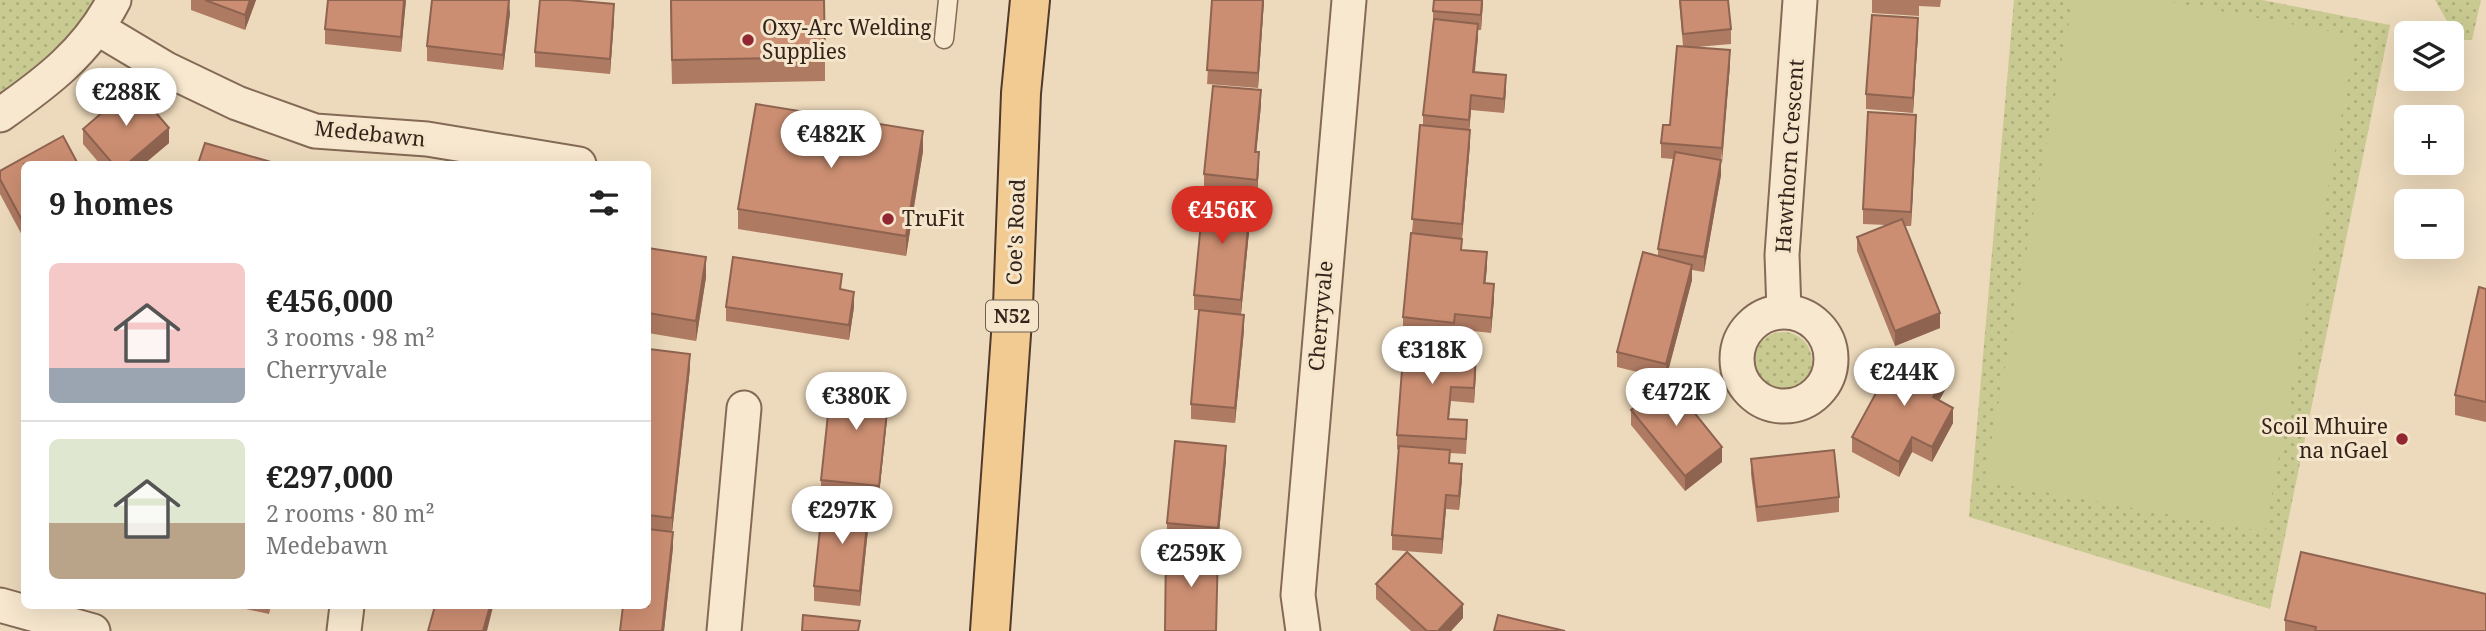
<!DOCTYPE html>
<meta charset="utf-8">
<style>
:root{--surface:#fff;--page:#f6f6f6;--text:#222;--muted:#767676;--line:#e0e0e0;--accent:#d93025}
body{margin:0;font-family:"Noto Serif",serif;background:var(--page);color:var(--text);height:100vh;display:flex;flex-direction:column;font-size:26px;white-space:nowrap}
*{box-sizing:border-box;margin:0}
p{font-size:23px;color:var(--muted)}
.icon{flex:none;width:38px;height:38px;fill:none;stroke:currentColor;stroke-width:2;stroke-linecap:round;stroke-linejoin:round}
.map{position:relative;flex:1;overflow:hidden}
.sheet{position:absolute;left:21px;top:161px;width:630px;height:448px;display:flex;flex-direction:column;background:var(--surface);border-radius:10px;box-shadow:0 7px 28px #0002}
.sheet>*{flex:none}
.controls{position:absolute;left:2394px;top:21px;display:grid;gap:14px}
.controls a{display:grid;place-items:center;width:70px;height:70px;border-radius:10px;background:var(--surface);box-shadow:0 7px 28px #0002;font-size:35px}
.price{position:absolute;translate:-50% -60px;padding:0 16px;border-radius:24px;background:#fff;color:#222;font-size:23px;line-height:46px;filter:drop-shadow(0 2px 4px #0008)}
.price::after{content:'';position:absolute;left:50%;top:42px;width:21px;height:16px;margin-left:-10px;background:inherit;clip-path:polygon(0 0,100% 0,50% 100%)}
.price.active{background:var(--accent);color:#fff}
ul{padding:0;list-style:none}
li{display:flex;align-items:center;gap:21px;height:175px;padding:0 28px}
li+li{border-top:2px solid var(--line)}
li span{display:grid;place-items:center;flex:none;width:196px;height:140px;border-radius:10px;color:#555}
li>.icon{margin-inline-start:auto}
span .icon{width:84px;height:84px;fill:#fffc;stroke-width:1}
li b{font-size:30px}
h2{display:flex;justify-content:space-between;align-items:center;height:84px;padding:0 28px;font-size:30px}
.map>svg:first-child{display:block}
.grass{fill:url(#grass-dots)}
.green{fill:#c9ca91}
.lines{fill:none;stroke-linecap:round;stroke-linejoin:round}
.service-casing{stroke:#846a56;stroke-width:21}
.minor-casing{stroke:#846a56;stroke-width:37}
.primary-casing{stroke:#51392b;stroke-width:42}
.service{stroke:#f8e8cf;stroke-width:18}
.minor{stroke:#f8e8cf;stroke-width:33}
.primary{stroke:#f2cb92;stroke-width:38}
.wall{fill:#af7a62}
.shaded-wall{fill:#8e6350}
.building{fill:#cb8e72;stroke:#8e6350;stroke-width:2}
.poi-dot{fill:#922732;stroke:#f5e5cb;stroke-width:2.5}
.labels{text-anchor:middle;stroke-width:6;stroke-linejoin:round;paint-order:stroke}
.shield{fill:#f5e5cb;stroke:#6d5e50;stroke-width:2}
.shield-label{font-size:19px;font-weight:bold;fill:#33241b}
.poi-label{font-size:21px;fill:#33241b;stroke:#f5e5cb;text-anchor:start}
.street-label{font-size:21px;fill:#33241b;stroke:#f5e5cb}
</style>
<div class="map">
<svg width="2486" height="631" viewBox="0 0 2486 631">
<defs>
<pattern id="grass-dots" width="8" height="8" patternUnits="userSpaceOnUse" patternTransform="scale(1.75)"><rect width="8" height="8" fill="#c9ca91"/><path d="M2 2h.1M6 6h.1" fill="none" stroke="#adad7c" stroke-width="1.8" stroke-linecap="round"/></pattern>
</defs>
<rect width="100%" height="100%" fill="#eddabc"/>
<g class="grass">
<path d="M0,0H101L92,16L0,105Z"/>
<path d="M2014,0H2262L2390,25L2270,609L1969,517Z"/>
<path d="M2435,0H2481L2472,40H2458Z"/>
<circle cx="1783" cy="361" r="29"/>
</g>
<path class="green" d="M2073,0H2160L2356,36L2265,532L1984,481Z"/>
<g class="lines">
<g class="service-casing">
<path id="service" d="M944,39L948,0"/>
</g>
<g class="minor-casing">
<g id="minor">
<path d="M99,29L166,69L237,103L315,131L427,139L579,164"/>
<path d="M0,115C47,82 87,52 114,0"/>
<path d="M1784,311L1782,255L1800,0"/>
<circle cx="1784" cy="359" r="47"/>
<path d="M0,605L93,631"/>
<path d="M344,631L347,606"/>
<path d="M724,631L744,408"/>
<path d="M1303,631L1298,595L1349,0"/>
</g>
</g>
<g class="primary-casing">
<path id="primary" d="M990,631L1013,306L1021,93L1030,0"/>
</g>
<use href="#service" class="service"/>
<use href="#minor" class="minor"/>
<use href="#primary" class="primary"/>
</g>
<g class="wall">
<path d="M191,0H256L245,30L191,10Z"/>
<path d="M328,0H406L401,52L325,44V29Z"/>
<path d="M670,0L825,57V81L672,84Z"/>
<path d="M1212,0H1264L1258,88L1207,84Z"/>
<path d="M1483,0L1481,30H1478L1475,72L1506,90L1504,113L1471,110L1469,130L1470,144L1462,238V250L1487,267L1485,283L1494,299L1491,333L1455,329L1454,354L1476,371L1474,403L1451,401L1449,419L1467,435L1466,454L1450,453V463L1462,479L1459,510L1446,509L1442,554L1392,550V535L1399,450L1397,449V435L1405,332H1403V317L1423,126V115L1433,23V11Z"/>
<path d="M1679,0H1728L1731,29V44L1697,47L1730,65L1721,163V175L1704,272L1692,270V280L1666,379L1617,367V352L1658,256V249L1673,159L1661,158V143L1670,125L1683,46Z"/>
<path d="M1872,0H1941L1940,7L1919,6V16L1872,13Z"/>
<path d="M510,13L503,70L427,61V46Z"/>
<path d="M614,19L610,74L535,67V52Z"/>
<path d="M1918,33L1913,113L1866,109V94Z"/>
<path d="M1261,105L1256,152L1259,167L1257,194L1204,189V174Z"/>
<path d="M83,129L169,143L144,164H100L83,144Z"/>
<path d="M1916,130L1911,226H1905L1940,328L1895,346L1857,251V237L1886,225L1863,224V209Z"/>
<path d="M923,151L906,256L738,229V209Z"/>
<path d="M24,164V239L0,194V171Z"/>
<path d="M1251,211L1241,314L1244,330L1235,423L1191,419V404L1199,310H1194V295Z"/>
<path d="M648,248L706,277L696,341L648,333Z"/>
<path d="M2486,289V422L2455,415V395Z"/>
<path d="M842,290L854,307L849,340L726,321V307Z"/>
<path d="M648,362L690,368L672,532L673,547L664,631H620L648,606Z"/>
<path d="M1946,388L1939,401L1953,423L1932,462L1912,452L1899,477L1852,452V437Z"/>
<path d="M890,391L879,494L821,488V480Z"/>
<path d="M1631,410L1722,462L1685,491L1631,425Z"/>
<path d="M1751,459L1839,497V512L1757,522L1751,474Z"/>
<path d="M1226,460L1218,543L1167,538V523Z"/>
<path d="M869,520L860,606L814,601V586Z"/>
<path d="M1376,584L1463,618L1451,631H1411L1376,599Z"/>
<path d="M232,606H271L269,614Z"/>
<path d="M2285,620L2486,631H2285Z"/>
</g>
<g class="shaded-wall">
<path d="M250,0H256L245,30V15Z"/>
<path d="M404,0H406L401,52V37Z"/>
<path d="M509,0L510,13L503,70V55Z"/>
<path d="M1263,0H1264L1258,88V73Z"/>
<path d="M1482,0H1483L1481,30V15Z"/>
<path d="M614,4V19L610,74V59Z"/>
<path d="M1918,18V33L1913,113V98Z"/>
<path d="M1478,24V39L1473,87V72Z"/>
<path d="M1730,50V65L1722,163V148Z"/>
<path d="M1506,75V90L1504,113V99Z"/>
<path d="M1261,90V105L1255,166V152Z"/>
<path d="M1471,95V110L1469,134V120Z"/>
<path d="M1916,115V130L1911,226V212Z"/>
<path d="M169,128V143L144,164H127Z"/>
<path d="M1470,130V144L1462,238V224Z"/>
<path d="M923,131V151L906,256V236Z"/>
<path d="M1259,152V167L1257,194V180Z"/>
<path d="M1721,160V175L1704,272V257Z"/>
<path d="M1251,197V211L1241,314V300Z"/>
<path d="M1487,252V267L1484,298V283Z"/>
<path d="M706,257V277L696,341V321Z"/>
<path d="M1692,265V280L1666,379V364Z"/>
<path d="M1494,284V299L1491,333V318Z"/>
<path d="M854,292V307L849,340V325Z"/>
<path d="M1940,313V328L1895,346V331Z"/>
<path d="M1244,315V330L1235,423V408Z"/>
<path d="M690,354V368L672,533V518Z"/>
<path d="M1476,356V371L1474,403V388Z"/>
<path d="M1946,373V388L1933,412V397Z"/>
<path d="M890,383V391L879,494V486Z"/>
<path d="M1953,408V423L1932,462V447Z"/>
<path d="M1912,437V452L1899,477V462Z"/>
<path d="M1226,446V460L1218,543V528Z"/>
<path d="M1722,447V462L1685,491V476Z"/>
<path d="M1462,464V479L1459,510V496Z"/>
<path d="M1446,495V509L1442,554V539Z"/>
<path d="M869,505V520L860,606V591Z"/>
<path d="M673,532V547L664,631H662Z"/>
<path d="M1463,604V618L1451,631H1438Z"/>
<path d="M490,606H493V607L487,631H483Z"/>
</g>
<g class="building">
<path d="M205,0H250L245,15Z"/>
<path d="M328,0H404L401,37L325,29Z"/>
<path d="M432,0H509L503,55L427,46Z"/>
<path d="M540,0H568L614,4L610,59L535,52Z"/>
<path d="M671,0H824L825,57L672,60Z"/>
<path d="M1212,0H1263L1258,73L1207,70Z"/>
<path d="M1434,0H1482L1481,15L1433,11Z"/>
<path d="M1680,0H1728L1731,29L1683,34Z"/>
<path d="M1872,15L1918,18L1913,98L1866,94Z"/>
<path d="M1434,19L1478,24L1473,72L1506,75L1504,99L1471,95L1469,120L1423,115Z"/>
<path d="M1677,46L1730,50L1722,148L1661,143L1663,125H1670Z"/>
<path d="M133,86L169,128L127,164H113L83,129Z"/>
<path d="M1213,86L1261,90L1255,152H1259L1257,180L1204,174Z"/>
<path d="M756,104L923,131L906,236L738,209Z"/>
<path d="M1868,112L1916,115L1911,212L1863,209Z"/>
<path d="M1420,125L1470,130L1462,224L1412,219Z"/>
<path d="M63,136L78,164H24V224L0,179V171Z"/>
<path d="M205,143L278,164H198Z"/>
<path d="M1675,152L1721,160L1704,257L1658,249Z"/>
<path d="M1204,192L1251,197L1241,300L1194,295Z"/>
<path d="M1902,219L1940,313L1895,331L1857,237Z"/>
<path d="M1411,233L1462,239L1461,250L1487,252L1484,283L1494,284L1491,318L1455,314L1454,323L1403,317Z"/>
<path d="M648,248L706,257L696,321L648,313Z"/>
<path d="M1643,252L1692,265L1666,364L1617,352Z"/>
<path d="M733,257L842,274L840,289L854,292L849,325L726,307Z"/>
<path d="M2479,287L2486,289V402L2455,395Z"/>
<path d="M1199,310L1244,315L1235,408L1191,404Z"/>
<path d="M1405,331L1454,335L1453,354L1476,356L1474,388L1451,387L1448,419L1467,420L1466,439L1397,435Z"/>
<path d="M649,349L690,354L672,518L648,515V362Z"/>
<path d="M1900,349L1946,373L1933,397L1953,408L1932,447L1912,437L1899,462L1852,437Z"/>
<path d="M832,377L890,383L879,486L821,480Z"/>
<path d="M1668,380L1722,447L1685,476L1631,410Z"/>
<path d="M1175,441L1226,446L1218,528L1167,523Z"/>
<path d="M1399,446L1450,450L1449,463L1462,464L1459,496L1446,495L1442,539L1392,535Z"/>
<path d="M1834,450L1839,497L1757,507L1751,459Z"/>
<path d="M823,501L869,505L860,591L814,586Z"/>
<path d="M648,529L673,532L662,631H620L623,606H648Z"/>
<path d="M1166,547L1218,548L1216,631H1165Z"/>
<path d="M1407,552L1463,604L1438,631H1427L1376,584Z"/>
<path d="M2301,552L2486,594V631H2315L2316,627L2285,620Z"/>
<path d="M435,606H490L483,631H428Z"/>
<path d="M803,615L860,621L858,631H802Z"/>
<path d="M1498,615L1565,631H1494Z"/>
</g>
<g class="poi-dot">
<circle cx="748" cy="40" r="7"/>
<circle cx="888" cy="219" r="7"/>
<circle cx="2402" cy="439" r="7"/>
</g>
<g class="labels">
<rect class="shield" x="986" y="300.5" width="52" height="31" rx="5"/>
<g class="shield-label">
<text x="1012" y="323">N52</text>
</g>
<g class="poi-label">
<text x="762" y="35">Oxy-Arc Welding<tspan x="762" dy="24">Supplies</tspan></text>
<text x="902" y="226">TruFit</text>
<text x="2388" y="434" text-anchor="end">Scoil Mhuire<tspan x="2388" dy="24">na nGael</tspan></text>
</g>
<g class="street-label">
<text transform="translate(370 134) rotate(6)" y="7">Medebawn</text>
<text transform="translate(1790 156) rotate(-86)" y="7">Hawthorn Crescent</text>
<text transform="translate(1016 232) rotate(-88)" y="7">Coe's Road</text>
<text transform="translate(1321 316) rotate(-85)" y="7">Cherryvale</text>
</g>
</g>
</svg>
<div class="controls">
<a><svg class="icon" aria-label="layers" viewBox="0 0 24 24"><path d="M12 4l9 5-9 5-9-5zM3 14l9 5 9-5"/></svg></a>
<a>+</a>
<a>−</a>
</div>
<b class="price" style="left:126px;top:128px">€288K</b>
<b class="price" style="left:831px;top:170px">€482K</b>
<b class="price active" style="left:1222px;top:246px">€456K</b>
<b class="price" style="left:1432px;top:386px">€318K</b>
<b class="price" style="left:1904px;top:408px">€244K</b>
<b class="price" style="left:1676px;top:428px">€472K</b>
<b class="price" style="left:856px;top:432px">€380K</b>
<b class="price" style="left:842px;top:546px">€297K</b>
<b class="price" style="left:1191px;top:589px">€259K</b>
<section class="sheet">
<h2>9 homes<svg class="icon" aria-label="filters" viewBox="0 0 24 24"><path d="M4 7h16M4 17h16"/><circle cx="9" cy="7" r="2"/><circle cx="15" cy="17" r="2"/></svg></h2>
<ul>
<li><span style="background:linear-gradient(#f6c9c9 75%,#9aa5b1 0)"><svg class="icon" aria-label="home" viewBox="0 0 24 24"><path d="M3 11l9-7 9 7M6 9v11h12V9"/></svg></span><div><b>€456,000</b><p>3 rooms · 98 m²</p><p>Cherryvale</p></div></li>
<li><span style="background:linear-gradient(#dfe7d0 60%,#b9a48a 0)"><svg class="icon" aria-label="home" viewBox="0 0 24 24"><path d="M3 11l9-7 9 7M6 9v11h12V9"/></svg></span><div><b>€297,000</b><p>2 rooms · 80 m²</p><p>Medebawn</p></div></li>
</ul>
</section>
</div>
